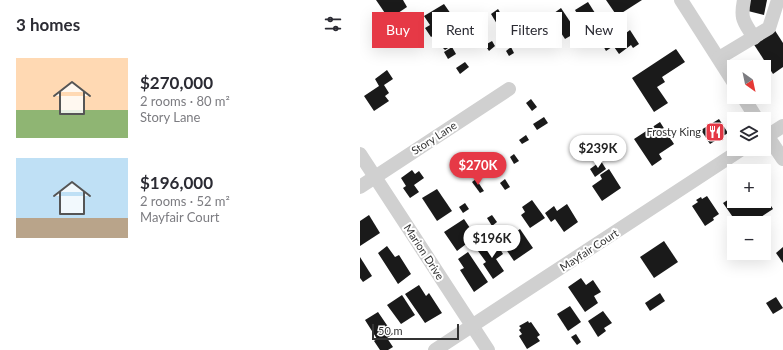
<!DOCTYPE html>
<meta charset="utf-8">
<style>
:root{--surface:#fff;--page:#f7f7f7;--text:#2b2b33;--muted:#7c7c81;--accent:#e63946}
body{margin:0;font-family:Lato,sans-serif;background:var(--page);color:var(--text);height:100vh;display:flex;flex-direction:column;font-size:15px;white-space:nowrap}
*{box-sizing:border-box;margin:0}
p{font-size:13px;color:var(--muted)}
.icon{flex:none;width:22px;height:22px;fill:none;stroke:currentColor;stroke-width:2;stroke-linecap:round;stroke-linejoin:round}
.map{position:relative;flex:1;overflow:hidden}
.details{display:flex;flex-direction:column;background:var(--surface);width:360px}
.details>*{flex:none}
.hud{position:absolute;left:12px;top:12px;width:351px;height:36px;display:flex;gap:8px}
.needle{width:26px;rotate:147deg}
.controls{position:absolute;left:367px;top:60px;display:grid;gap:8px}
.controls a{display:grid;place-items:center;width:44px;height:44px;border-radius:0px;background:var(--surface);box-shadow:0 4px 16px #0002;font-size:20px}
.scale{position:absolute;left:12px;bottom:10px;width:87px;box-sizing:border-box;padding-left:4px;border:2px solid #333;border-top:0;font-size:11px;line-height:14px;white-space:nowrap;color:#333;-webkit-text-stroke:3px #fff;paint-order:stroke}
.price{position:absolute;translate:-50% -34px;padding:0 9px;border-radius:14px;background:#fff;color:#222;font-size:13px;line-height:26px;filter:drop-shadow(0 1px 2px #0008)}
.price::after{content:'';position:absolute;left:50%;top:24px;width:12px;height:9px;margin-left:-6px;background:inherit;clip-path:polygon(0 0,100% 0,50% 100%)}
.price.on{background:var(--accent);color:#fff}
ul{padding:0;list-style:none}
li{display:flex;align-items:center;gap:12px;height:100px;padding:0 16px}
li span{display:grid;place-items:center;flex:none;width:112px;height:80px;border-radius:0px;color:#555}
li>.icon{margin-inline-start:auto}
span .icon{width:48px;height:48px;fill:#fffc;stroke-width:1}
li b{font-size:17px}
h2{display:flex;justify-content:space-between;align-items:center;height:48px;padding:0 16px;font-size:17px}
.tag{padding:0 14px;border-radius:0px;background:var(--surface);box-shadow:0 4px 16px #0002;font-size:14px;line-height:36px}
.tag.on{background:var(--accent);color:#fff}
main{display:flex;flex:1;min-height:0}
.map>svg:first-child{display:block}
.building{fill:#1a1a1a}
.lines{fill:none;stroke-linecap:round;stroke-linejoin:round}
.minor{stroke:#d0d0d0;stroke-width:14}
.labels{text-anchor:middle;stroke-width:4;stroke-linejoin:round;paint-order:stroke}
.poi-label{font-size:11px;fill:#333;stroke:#fff;text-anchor:end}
.street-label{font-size:11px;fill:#333;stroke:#fff}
</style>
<main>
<section class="details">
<h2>3 homes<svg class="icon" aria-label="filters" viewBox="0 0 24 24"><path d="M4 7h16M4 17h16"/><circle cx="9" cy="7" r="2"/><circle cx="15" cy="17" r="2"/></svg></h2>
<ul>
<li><span style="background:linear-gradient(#ffd9b3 65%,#8fb573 0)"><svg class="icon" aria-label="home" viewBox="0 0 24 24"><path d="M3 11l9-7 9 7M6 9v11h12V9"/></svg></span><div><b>$270,000</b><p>2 rooms · 80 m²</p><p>Story Lane</p></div></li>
<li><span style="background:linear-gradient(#bfe0f5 75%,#b9a48a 0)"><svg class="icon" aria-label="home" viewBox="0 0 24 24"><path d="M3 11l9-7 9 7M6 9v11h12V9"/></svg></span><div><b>$196,000</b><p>2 rooms · 52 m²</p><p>Mayfair Court</p></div></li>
</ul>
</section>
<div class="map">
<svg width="423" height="350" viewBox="0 0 423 350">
<rect width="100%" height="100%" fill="#fff"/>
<g class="building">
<path d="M16,0H43L47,7L29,19Z"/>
<path d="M246,0H282L257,16Z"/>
<path d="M387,0H407L404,15L384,10Z"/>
<path d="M228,2L235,13L222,22L215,10Z"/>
<path d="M84,4L91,14L86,17L90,24L71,37L65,28L70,25L64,16Z"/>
<path d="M201,8L217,32L205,39L190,16Z"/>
<path d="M138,9L147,24L140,29L131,14Z"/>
<path d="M27,23L33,33L29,36L31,39L25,42L17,29Z"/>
<path d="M262,27L266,33L270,30L279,44L273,48L271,45L259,54L252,44L254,42L250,35Z"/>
<path d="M86,28L89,33L76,42L73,37Z"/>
<path d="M414,29L423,43V67L413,74L393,43Z"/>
<path d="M94,39L96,43L85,50L82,47Z"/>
<path d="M248,40L252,47L246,51L242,44Z"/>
<path d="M132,41L135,46L129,51L125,45Z"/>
<path d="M92,47L96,54L88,59L84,52Z"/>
<path d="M151,47L154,53L149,56L146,51Z"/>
<path d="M316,49L325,62L302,77L305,82L297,87L308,103L294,112L272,78Z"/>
<path d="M105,62L109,67L100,74L96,68Z"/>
<path d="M27,70L33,79L24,85L29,93L25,96L29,101L14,111L4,96L19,86L15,79Z"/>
<path d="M171,99L177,107L172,111L166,103Z"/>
<path d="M184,117L188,123L177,130L173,124Z"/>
<path d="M359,119L368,133L350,144L341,130Z"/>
<path d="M300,122L314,144L299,154L302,159L292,166L274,139Z"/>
<path d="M166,135L169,140L162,144L159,140Z"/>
<path d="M249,145L252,148L233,160L231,157Z"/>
<path d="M154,154L159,161L154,164L150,157Z"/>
<path d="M241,161L246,169L235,177L230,169Z"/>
<path d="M249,169L261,188L242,201L232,186L242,179L240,175Z"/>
<path d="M52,170L55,174L59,171L64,178L54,185L59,192L50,198L43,188L46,186L41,178Z"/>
<path d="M116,179L124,191L120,193L112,182Z"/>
<path d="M145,179L150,187L145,190L140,183Z"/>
<path d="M77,189L92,211L77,221L62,198Z"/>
<path d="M404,195L413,209L392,223H377L363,203L374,196V201H404Z"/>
<path d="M347,196L359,214L353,218L354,220L345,226L332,206L338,202L336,200L341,197L342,199Z"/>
<path d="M172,200L185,218L170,228L161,215L165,212L162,207Z"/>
<path d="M105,203L109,209L103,213L99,207Z"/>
<path d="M207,204L218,222L204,232L195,219L191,222L185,213L194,206L197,211Z"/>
<path d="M9,215L20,233L0,246V221Z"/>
<path d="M132,215L137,222L132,226L127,218Z"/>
<path d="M104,219L112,231L110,232L114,238L97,251L84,232Z"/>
<path d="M160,229L173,248L154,261L141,242Z"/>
<path d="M134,239L143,254L136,259L144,271L133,279L123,264L126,262L118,251Z"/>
<path d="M304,241L318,262L294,278L280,257Z"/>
<path d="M27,246L35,257L39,255L51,274L38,284L18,253Z"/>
<path d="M423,247V263L416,253Z"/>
<path d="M108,252L128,282L114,292L100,270L104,268L98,259Z"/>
<path d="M0,257L12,276L3,282L0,278Z"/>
<path d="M221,278L226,285L233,280L241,292L234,296L238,303L225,312L208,287Z"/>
<path d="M59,285L66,296L69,293L82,313L65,323L45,294Z"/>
<path d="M300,293L305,301L290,311L285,303Z"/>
<path d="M42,295L55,315L41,324L27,305Z"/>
<path d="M416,297L423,308L413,314L406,303Z"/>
<path d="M210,306L221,322L208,331L197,314Z"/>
<path d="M243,311L252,323L244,328L246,331L238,337L228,321Z"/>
<path d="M18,312L33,334L27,338L33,347L28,350H20L14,341L17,339L5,320Z"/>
<path d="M168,321L169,323L171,322L180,335L177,337L180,341L167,349L159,336L162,334L159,330L161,328L159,326Z"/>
<path d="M216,334L221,342L217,345L211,337Z"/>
</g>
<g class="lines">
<g class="minor">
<path d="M321,0L374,83"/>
<path d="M384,0C380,20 384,21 394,38"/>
<path d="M359,58L409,28L418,0"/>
<path d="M383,97L397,119"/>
<path d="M404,131L423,159"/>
<path d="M404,138L423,126"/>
<path d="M0,154L128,350"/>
<path d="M0,187L149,89"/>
<path d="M75,350L382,149"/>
</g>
</g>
<defs>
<g id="restaurant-square" transform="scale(1)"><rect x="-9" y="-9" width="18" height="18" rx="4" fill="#e63946" stroke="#fff"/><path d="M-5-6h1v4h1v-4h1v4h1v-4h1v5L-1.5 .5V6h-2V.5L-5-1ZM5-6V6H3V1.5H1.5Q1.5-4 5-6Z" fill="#fff"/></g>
</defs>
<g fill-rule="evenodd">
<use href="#restaurant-square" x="355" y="132"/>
</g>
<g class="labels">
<g class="poi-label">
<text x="341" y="136">Frosty King</text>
</g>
<g class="street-label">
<text transform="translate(74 138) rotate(-33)" y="4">Story Lane</text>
<text transform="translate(229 250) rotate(-33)" y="4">Mayfair Court</text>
<text transform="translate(64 252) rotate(57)" y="4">Marion Drive</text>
</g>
</g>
</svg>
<div class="controls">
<a><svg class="needle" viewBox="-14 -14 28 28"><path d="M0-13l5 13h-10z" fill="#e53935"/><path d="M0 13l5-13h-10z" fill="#7c7c81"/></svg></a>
<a><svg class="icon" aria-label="layers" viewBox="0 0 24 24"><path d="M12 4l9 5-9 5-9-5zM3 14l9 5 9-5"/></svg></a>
<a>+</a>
<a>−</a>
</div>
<div class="scale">50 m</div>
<b class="price" style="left:238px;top:169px">$239K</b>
<b class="price on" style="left:118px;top:186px">$270K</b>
<b class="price" style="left:132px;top:259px">$196K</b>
<div class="hud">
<a class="tag on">Buy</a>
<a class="tag">Rent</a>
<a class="tag">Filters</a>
<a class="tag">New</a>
</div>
</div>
</main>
